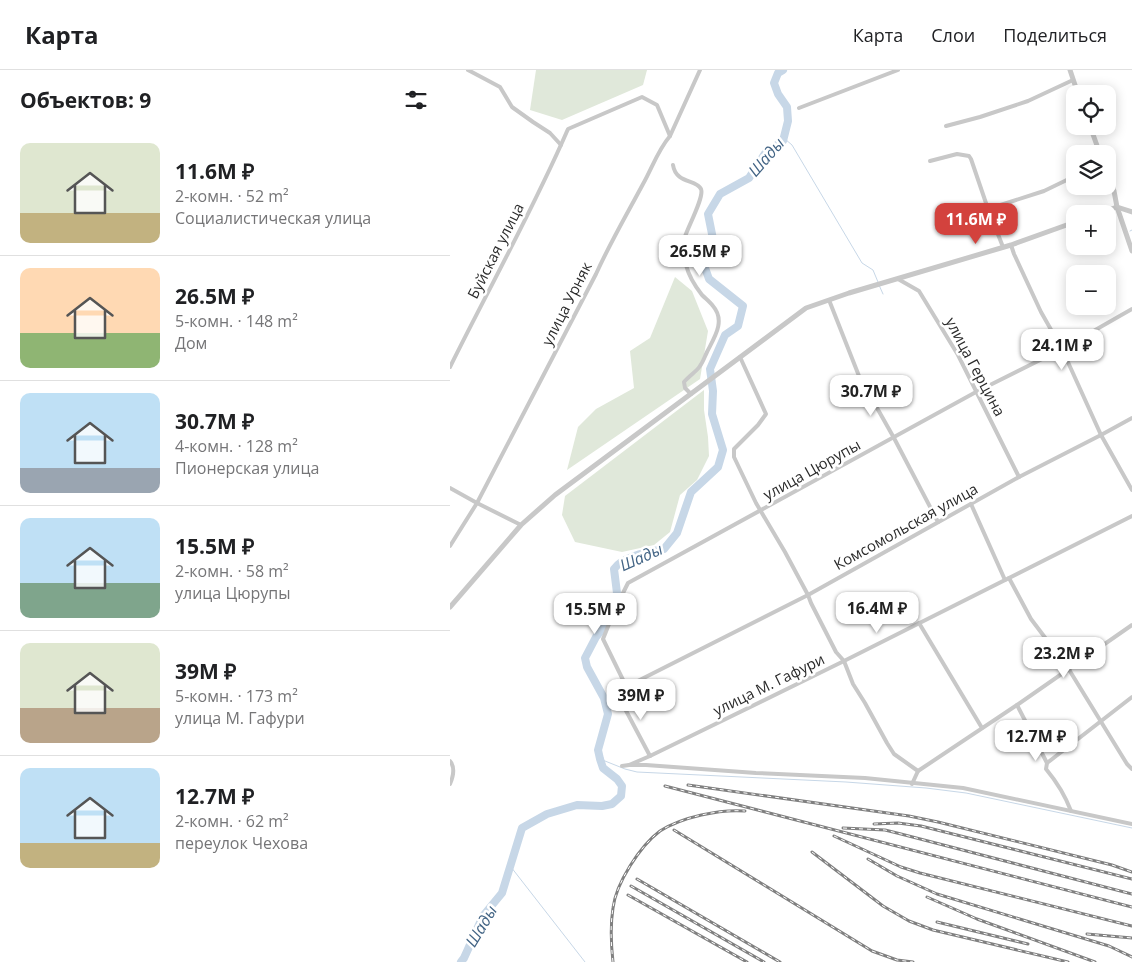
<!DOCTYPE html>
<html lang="ru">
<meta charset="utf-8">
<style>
:root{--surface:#fff;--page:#f2f2f2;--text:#202124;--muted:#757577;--line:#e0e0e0;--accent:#d3423d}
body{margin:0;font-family:"Open Sans",sans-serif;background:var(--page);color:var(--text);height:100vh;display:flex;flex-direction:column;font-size:19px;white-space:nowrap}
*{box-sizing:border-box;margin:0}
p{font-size:16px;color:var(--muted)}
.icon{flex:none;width:28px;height:28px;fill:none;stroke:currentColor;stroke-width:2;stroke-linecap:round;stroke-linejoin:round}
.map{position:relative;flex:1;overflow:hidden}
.panel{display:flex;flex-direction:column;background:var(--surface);width:450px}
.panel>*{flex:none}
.buttons{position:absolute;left:616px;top:15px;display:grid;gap:10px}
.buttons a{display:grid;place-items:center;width:50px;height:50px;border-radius:10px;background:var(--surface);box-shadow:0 2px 12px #0003;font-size:25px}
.price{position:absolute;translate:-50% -42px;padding:0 11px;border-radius:10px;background:#fff;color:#222;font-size:16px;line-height:32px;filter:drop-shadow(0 1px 2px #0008)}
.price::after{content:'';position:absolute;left:50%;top:30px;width:15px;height:11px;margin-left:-8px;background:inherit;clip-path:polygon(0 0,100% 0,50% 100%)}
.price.on{background:var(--accent);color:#fff}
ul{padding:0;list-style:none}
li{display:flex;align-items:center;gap:15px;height:125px;padding:0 20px}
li+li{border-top:1px solid var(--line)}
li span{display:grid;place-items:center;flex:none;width:140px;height:100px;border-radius:10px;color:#555}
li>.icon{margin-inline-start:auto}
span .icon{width:60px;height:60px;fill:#fffc;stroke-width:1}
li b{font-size:21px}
h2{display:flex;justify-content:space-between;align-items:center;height:60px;padding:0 20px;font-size:21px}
header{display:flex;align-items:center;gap:30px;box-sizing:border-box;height:70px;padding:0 25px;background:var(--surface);border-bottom:1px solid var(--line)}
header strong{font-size:24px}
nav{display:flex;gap:28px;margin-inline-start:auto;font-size:18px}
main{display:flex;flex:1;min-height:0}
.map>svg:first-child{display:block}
.green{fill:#e0e8da}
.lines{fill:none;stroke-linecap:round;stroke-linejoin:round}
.stream{stroke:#c7d7e7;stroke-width:1}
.river{stroke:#c7d7e7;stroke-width:8}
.minor{stroke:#c8c8c8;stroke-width:4}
.tertiary{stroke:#c8c8c8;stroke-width:5}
.rail-casing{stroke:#808080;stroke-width:3}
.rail{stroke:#fff;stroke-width:1;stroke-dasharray:4;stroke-linecap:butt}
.labels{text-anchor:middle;stroke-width:5;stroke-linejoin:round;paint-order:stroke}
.street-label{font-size:15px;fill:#2b2b2b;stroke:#fff}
.water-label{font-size:16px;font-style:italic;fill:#426485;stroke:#fff}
</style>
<header>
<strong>Карта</strong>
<nav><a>Карта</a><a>Слои</a><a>Поделиться</a></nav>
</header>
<main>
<section class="panel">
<h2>Объектов: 9<svg class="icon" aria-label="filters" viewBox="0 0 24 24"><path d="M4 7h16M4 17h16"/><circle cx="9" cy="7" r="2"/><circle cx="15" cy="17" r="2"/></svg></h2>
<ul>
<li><span style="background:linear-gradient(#dfe7d0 70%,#c2b280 0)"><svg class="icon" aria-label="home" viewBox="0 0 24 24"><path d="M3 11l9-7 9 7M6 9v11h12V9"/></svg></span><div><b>11.6M ₽</b><p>2-комн. · 52 m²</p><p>Социалистическая улица</p></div></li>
<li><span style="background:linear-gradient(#ffd9b3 65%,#8fb573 0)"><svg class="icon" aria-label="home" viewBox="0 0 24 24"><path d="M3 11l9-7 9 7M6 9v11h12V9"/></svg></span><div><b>26.5M ₽</b><p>5-комн. · 148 m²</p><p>Дом</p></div></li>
<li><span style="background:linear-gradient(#bfe0f5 75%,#9aa5b1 0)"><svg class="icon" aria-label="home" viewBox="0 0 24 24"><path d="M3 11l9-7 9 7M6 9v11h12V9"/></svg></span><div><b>30.7M ₽</b><p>4-комн. · 128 m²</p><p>Пионерская улица</p></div></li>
<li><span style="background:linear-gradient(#bfe0f5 65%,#7fa58c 0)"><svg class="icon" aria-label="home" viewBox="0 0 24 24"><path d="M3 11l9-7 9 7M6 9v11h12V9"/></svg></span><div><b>15.5M ₽</b><p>2-комн. · 58 m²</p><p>улица Цюрупы</p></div></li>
<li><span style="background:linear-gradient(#dfe7d0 65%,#b9a48a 0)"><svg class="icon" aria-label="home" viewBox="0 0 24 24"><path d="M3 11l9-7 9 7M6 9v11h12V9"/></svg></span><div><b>39M ₽</b><p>5-комн. · 173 m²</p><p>улица М. Гафури</p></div></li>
<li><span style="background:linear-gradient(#bfe0f5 75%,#c2b280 0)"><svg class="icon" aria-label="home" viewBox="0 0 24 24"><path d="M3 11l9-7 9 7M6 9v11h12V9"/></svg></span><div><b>12.7M ₽</b><p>2-комн. · 62 m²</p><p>переулок Чехова</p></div></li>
</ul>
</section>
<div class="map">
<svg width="682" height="892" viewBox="0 0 682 892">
<rect width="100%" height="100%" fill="#fff"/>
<g class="green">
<path d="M86,0H197L193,15L112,50L80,40Z"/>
<path d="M225,207L242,221L258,261L250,309L117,400L128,357L146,339L184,318L180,281L200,268Z"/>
<path d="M254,320V340L258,367L259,386L247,410L230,425L220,462L204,475L172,482L125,472L112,445L115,426Z"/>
</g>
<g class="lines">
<g class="stream">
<path d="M335,69L342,75L412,193L423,200L428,212"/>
<path d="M680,161L682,160"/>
<path d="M429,215L433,224"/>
<path d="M150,689L175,699L187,702L396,712L476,718L516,723L682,758"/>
<path d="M61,797L135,892"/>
</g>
<path class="river" d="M11,892L14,888L33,846L52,823L72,758L97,744L127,735L152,736L162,734L171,726L172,716L167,709L153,698L150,689L148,680L158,644L154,628L137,597L135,588L146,567L154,557L167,523L164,499C173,486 199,482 214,479L227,463L241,422L268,397L273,380L262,344L263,321L260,299L275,265L288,256L293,236L259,209L254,195L263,169L258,144L270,124L299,108L316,82L333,71L338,51L337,37L328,24L324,13L328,3L333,0"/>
<g class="minor">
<path d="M18,0L50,17L62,37L83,52L100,63L111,75"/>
<path d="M349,38L448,0"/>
<path d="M496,56L530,47L578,31L623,10"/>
<path d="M480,91L507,84L519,86L521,89L538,139L553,177"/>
<path d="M223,95C226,114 246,109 251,119C255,128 234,163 232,176C231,183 234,189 236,195C239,207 245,216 252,225C256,229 260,232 263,236C276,251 264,268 257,282C255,286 253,292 250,296C246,302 239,306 234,312L235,318L241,324"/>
<path d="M538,139L594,121L625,106"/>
<path d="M561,175L564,184L591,242L612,279L651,365L682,420"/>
<path d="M448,209L469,221L508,285L569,407"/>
<path d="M379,230L409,306L444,368L488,452"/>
<path d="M290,287L316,344L308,355L284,379V387L306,433L335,482L358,525L361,533L386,582L394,591L403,614L415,633L437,673L444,684L468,701"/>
<path d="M0,297C39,218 83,140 118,59L192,27L207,35L220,66"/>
<path d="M0,418L27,433L71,455"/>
<path d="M521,434L555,510"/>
<path d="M0,476L27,433L146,204C160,173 177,144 193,114C202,98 208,80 220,66L250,0"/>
<path d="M559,508L581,549L618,598L677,694L682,699"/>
<path d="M469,553L532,658"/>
<path d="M160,625L358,525L569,407L651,365L682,348"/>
<path d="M567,635L597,693L596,699C606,711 615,725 621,741"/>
<path d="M200,686L173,635L172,628L176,616L153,569L165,539L178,513L526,322L612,279L682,239"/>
<path d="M0,691C5,697 3,707 0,714"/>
<path d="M597,693L682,627"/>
<path d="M179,695L200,686L394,591L682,446"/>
<path d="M172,696L179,695H196L306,703L415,708L513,718L682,754"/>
<path d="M462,714L468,701L567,635L682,555"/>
</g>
<g class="tertiary">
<path d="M620,0L628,24"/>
<path d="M640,56L650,84"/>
<path d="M658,105L664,121L667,137L682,181"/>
<path d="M648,144L667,137L682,142"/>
<path d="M0,537L71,455L105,425L356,238L399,223L561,175L625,152"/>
</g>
<g class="rail-casing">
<g id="rail">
<path d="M238,715L459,746L488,752L662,795L682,802"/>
<path d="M215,716L682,837"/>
<path d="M424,754L448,753L471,756L682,809"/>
<path d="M393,758L435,760L451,764L682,824"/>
<path d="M224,760L422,881L447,890L463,892"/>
<path d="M384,766L451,797L470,803L682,856"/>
<path d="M362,782L433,836L459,851L483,860L618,892"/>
<path d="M418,789L447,806L487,824L659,876L682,887"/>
<path d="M187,809L330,892"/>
<path d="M181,816L314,892"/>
<path d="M178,825L297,892"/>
<path d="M477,827L527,849L645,892"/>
<path d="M487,852L578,874"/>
<path d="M637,864L682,868"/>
<path d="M163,892C161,874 160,857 163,838C166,813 190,776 210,761C232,747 270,739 295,741"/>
</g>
</g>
<use href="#rail" class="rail"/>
</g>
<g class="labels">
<g class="street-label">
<text transform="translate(46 181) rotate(-63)" y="5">Буйская улица</text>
<text transform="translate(117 234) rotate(-63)" y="5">улица Урняк</text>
<text transform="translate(525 297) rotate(62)" y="5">улица Герцина</text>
<text transform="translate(362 400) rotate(-29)" y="5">улица Цюрупы</text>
<text transform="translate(456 457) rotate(-29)" y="5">Комсомольская улица</text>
<text transform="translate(319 615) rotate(-26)" y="5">улица М. Гафури</text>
</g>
<g class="water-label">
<text transform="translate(316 87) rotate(-49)" y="6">Шады</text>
<text transform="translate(191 487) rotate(-24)" y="6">Шады</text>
<text transform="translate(31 856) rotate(-59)" y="6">Шады</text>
</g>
</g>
</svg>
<div class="buttons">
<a><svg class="icon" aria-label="locate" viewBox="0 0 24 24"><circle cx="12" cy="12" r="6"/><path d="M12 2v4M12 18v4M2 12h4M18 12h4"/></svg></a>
<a><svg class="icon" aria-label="layers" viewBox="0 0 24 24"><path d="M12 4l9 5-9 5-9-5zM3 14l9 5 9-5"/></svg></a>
<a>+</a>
<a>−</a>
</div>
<b class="price on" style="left:526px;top:175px">11.6M ₽</b>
<b class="price" style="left:250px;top:207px">26.5M ₽</b>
<b class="price" style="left:612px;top:301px">24.1M ₽</b>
<b class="price" style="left:421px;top:347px">30.7M ₽</b>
<b class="price" style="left:427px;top:564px">16.4M ₽</b>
<b class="price" style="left:145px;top:565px">15.5M ₽</b>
<b class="price" style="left:614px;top:609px">23.2M ₽</b>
<b class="price" style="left:191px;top:651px">39M ₽</b>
<b class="price" style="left:586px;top:692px">12.7M ₽</b>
</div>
</main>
